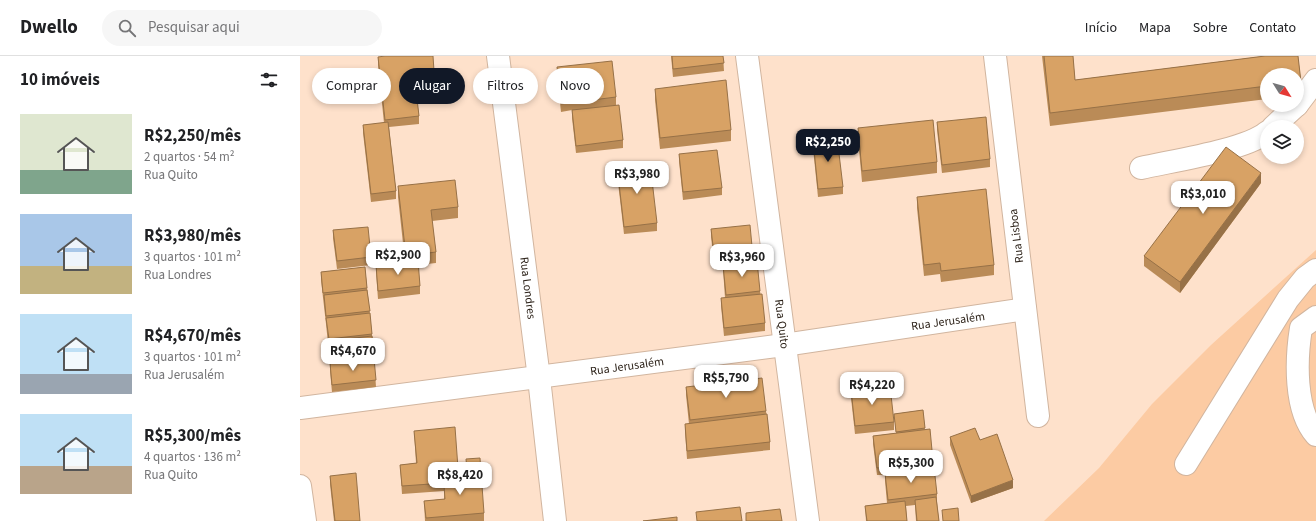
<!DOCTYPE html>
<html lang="pt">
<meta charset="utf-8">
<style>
:root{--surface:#fff;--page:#f6f6f6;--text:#202124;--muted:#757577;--line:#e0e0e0;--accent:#111827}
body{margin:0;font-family:"Source Sans 3",sans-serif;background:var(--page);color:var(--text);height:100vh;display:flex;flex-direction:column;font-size:15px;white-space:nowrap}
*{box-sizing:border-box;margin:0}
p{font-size:13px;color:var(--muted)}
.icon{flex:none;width:22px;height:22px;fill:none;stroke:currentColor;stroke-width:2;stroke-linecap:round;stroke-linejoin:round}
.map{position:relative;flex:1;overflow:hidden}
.panel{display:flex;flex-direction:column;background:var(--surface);width:300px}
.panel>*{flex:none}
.hud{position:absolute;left:12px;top:12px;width:380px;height:36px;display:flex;gap:8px}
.needle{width:26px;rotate:127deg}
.controls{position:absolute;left:960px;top:12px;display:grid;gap:8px}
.controls a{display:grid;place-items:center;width:44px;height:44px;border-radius:50%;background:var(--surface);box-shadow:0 2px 6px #0003;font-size:20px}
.price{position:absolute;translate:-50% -34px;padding:0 9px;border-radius:8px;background:#fff;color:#222;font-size:13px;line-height:26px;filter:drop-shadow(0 1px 2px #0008)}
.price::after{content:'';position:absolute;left:50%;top:24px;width:12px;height:9px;margin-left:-6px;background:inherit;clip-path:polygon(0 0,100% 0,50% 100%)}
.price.current{background:var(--accent);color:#fff}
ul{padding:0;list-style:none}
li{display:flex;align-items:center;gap:12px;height:100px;padding:0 20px}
li span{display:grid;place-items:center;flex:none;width:112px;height:80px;border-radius:0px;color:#555}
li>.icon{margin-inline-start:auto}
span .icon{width:48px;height:48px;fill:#fffc;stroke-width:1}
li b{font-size:17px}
h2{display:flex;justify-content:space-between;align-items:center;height:48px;padding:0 20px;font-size:17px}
.tag{padding:0 14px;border-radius:18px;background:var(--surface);box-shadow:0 2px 6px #0003;font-size:14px;line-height:36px}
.tag.current{background:var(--accent);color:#fff}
header{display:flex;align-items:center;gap:24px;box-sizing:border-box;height:56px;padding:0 20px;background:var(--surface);border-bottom:1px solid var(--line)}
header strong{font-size:19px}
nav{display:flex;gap:22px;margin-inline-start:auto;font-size:14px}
.search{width:280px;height:36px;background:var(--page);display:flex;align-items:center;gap:10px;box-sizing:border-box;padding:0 14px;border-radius:22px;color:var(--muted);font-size:15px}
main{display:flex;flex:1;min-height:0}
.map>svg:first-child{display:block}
.green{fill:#fccba3}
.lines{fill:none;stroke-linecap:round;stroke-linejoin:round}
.minor-casing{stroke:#d1b59f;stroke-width:24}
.minor{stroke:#fff;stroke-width:22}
.wall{fill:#ba8b57}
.shaded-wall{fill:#977147}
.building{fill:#d8a265;stroke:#977147}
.labels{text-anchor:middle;stroke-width:3.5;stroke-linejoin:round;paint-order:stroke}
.street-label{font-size:12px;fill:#2d231a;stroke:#fff}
</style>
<header>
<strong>Dwello</strong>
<div class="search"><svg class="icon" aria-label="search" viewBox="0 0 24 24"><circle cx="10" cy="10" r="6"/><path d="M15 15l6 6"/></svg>Pesquisar aqui</div>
<nav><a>Início</a><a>Mapa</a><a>Sobre</a><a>Contato</a></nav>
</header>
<main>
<section class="panel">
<h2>10 imóveis<svg class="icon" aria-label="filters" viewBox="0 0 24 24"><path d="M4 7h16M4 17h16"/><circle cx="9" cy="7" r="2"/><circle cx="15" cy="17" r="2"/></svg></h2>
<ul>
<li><span style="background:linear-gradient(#dfe7d0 70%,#7fa58c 0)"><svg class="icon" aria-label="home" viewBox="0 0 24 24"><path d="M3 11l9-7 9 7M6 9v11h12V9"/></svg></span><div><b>R$2,250/mês</b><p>2 quartos · 54 m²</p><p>Rua Quito</p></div></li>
<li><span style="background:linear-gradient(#a9c7e8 65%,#c2b280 0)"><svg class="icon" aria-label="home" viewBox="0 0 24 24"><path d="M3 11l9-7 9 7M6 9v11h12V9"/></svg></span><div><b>R$3,980/mês</b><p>3 quartos · 101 m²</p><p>Rua Londres</p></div></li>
<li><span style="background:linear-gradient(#bfe0f5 75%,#9aa5b1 0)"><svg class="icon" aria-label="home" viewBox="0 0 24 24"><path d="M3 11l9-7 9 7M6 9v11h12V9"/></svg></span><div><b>R$4,670/mês</b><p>3 quartos · 101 m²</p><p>Rua Jerusalém</p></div></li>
<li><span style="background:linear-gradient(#bfe0f5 65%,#b9a48a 0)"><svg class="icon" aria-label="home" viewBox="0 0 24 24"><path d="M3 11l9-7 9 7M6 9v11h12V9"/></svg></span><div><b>R$5,300/mês</b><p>4 quartos · 136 m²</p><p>Rua Quito</p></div></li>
</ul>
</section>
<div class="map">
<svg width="1016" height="465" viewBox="0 0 1016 465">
<rect width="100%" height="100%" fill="#fee1cb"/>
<path class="green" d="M1016,194V465H744L799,412L852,348L911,289Z"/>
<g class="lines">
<g class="minor-casing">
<g id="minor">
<path d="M198,0L239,322L255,465"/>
<path d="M447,0L508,465"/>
<path d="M695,0L738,360"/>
<path d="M997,49L1016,24"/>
<path d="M973,71L997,49"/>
<path d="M841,112C871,105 946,94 967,76"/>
<path d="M1016,261L1001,272C996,303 994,354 1016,379"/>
<path d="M0,352L484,289L725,253"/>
<path d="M886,408L988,243L1005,222L1016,214"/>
<path d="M0,430L5,465"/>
</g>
</g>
<use href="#minor" class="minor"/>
</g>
<g class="wall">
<path d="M371,0H423L424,15L373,21Z"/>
<path d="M742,0H773L775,24L965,0H998L1001,26V39H997V19H967V43L750,70Z"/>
<path d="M78,1L134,15V23L115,25L119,60V68L89,71L96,135V143L71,146L63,77V69L84,67L78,9Z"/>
<path d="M257,11L316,41V49L323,84V92L276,97L272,62V54L261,56L257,19Z"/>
<path d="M355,33L431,74V85L360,93L355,44Z"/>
<path d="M637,66L690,103V111L642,117L637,74Z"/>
<path d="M558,72L637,106V117L562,126L558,83Z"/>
<path d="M513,84L543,131V138L518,141L513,92Z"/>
<path d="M379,98L422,132V139L383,144L379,105Z"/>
<path d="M317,110L357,167V175L324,178L317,118Z"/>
<path d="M961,127L880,237L844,210V200Z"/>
<path d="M98,130L158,151V162L132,165L136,196V207L118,209L120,230V238L78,243L76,217V209L105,206L98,141Z"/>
<path d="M617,141L694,209V219L641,226L640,218L624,220L617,152Z"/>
<path d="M411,173L453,201V206L460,235L465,267V275L424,280L421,250V242H425L423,213L415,214L411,181Z"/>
<path d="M33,174L71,201V209L37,213L33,182Z"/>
<path d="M65,211L72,278L74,301L76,331L32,336L30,315V307L26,268L21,224V216Z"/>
<path d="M386,331L466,355L470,386V394L387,403L385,376V368H389L386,339Z"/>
<path d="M551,334L594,366V374L555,378L551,342Z"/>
<path d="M623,354L625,374L633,405V411L637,438V446L639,465H616L615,449L606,450L607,465H566L565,450L587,447L585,425V419H577L573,388V380L596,377L594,358Z"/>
<path d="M114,375L159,426V429L167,428L166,403L184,457V465H125L124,445L144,443V435L102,438L100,409L116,407Z"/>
<path d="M650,381L680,384L713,432L671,447L650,389Z"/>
<path d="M30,420L60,465H34L30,428Z"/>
</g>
<g class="shaded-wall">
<path d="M961,117V127L880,237V226Z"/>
<path d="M713,424V432L671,447V440Z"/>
</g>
<g class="building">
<path d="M85,0H133L134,15L114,17L119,60L85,64L78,1Z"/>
<path d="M372,0H423L424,7L373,13Z"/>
<path d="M744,0H773L775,24L965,0H998L1001,26H997V19H967V30L750,57Z"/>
<path d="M312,5L316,41L261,48L257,11Z"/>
<path d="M426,24L431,74L360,82L355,33Z"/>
<path d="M319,49L323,84L276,90L272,54Z"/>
<path d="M686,61L690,103L642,109L637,66Z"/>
<path d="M633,64L637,106L562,115L558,72Z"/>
<path d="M88,66L96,135L71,138L63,69Z"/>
<path d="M537,81L543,131L518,133L513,84Z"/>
<path d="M926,91L961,117L880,226L844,200Z"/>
<path d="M417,94L422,132L383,136L379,98Z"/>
<path d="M350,107L357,167L324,171L317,110Z"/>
<path d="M155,124L158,151L131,154L136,196L106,200L98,130Z"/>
<path d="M686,133L694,209L641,215L640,207L624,209L617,141Z"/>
<path d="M450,169L453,201L415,206L411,173Z"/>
<path d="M68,171L71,201L37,205L33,174Z"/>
<path d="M118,204L120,230L78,235L76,209Z"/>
<path d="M457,205L460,235L426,239L423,209Z"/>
<path d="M65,211L67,232L23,237L21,216Z"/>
<path d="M67,234L70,255L26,260L24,239Z"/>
<path d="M462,238L465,267L424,272L421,242Z"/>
<path d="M70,257L72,278L29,283L26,262Z"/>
<path d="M72,280L74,301L31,306L29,285Z"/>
<path d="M74,302L76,324L32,329L30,307Z"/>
<path d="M462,322L466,355L390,364L386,331Z"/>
<path d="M590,330L594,366L555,370L551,334Z"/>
<path d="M623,354L625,372L596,376L594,358Z"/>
<path d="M467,358L470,386L387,395L385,368Z"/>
<path d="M155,371L159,426L102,430L100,409L117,407L114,375Z"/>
<path d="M675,372L680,384L697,378L713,424L671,440L650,381Z"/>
<path d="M630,373L633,405L577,412L573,380Z"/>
<path d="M180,402L184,457L126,462L124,445L145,443L144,430L168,428L166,403Z"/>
<path d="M634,411L637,438L588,444L585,417Z"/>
<path d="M56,417L60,465H35L30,420Z"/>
<path d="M636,441L639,465H617L615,444Z"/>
<path d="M605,445L607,465H567L565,450Z"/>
<path d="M440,451L442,465H397L396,456Z"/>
<path d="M658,452L659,465H643L642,454Z"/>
<path d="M480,453L482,465H446V457Z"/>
<path d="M377,461V465H343Z"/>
</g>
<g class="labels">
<g class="street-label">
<text transform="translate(716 180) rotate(-97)" y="4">Rua Lisboa</text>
<text transform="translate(228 232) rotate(83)" y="4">Rua Londres</text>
<text transform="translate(648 265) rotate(-8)" y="4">Rua Jerusalém</text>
<text transform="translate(482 268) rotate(83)" y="4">Rua Quito</text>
<text transform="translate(327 310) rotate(-8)" y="4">Rua Jerusalém</text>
</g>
</g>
</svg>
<div class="controls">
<a><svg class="needle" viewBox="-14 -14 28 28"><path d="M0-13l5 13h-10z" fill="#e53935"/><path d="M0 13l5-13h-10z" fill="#757577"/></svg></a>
<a><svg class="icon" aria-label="layers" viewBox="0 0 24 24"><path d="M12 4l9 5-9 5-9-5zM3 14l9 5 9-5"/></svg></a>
</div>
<b class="price current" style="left:528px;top:107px">R$2,250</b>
<b class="price" style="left:337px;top:139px">R$3,980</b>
<b class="price" style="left:903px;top:159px">R$3,010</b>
<b class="price" style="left:98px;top:220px">R$2,900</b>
<b class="price" style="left:442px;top:222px">R$3,960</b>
<b class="price" style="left:53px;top:316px">R$4,670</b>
<b class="price" style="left:426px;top:343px">R$5,790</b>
<b class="price" style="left:572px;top:350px">R$4,220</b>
<b class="price" style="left:611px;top:428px">R$5,300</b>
<b class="price" style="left:160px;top:440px">R$8,420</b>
<div class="hud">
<a class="tag">Comprar</a>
<a class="tag current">Alugar</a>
<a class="tag">Filtros</a>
<a class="tag">Novo</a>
</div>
</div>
</main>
